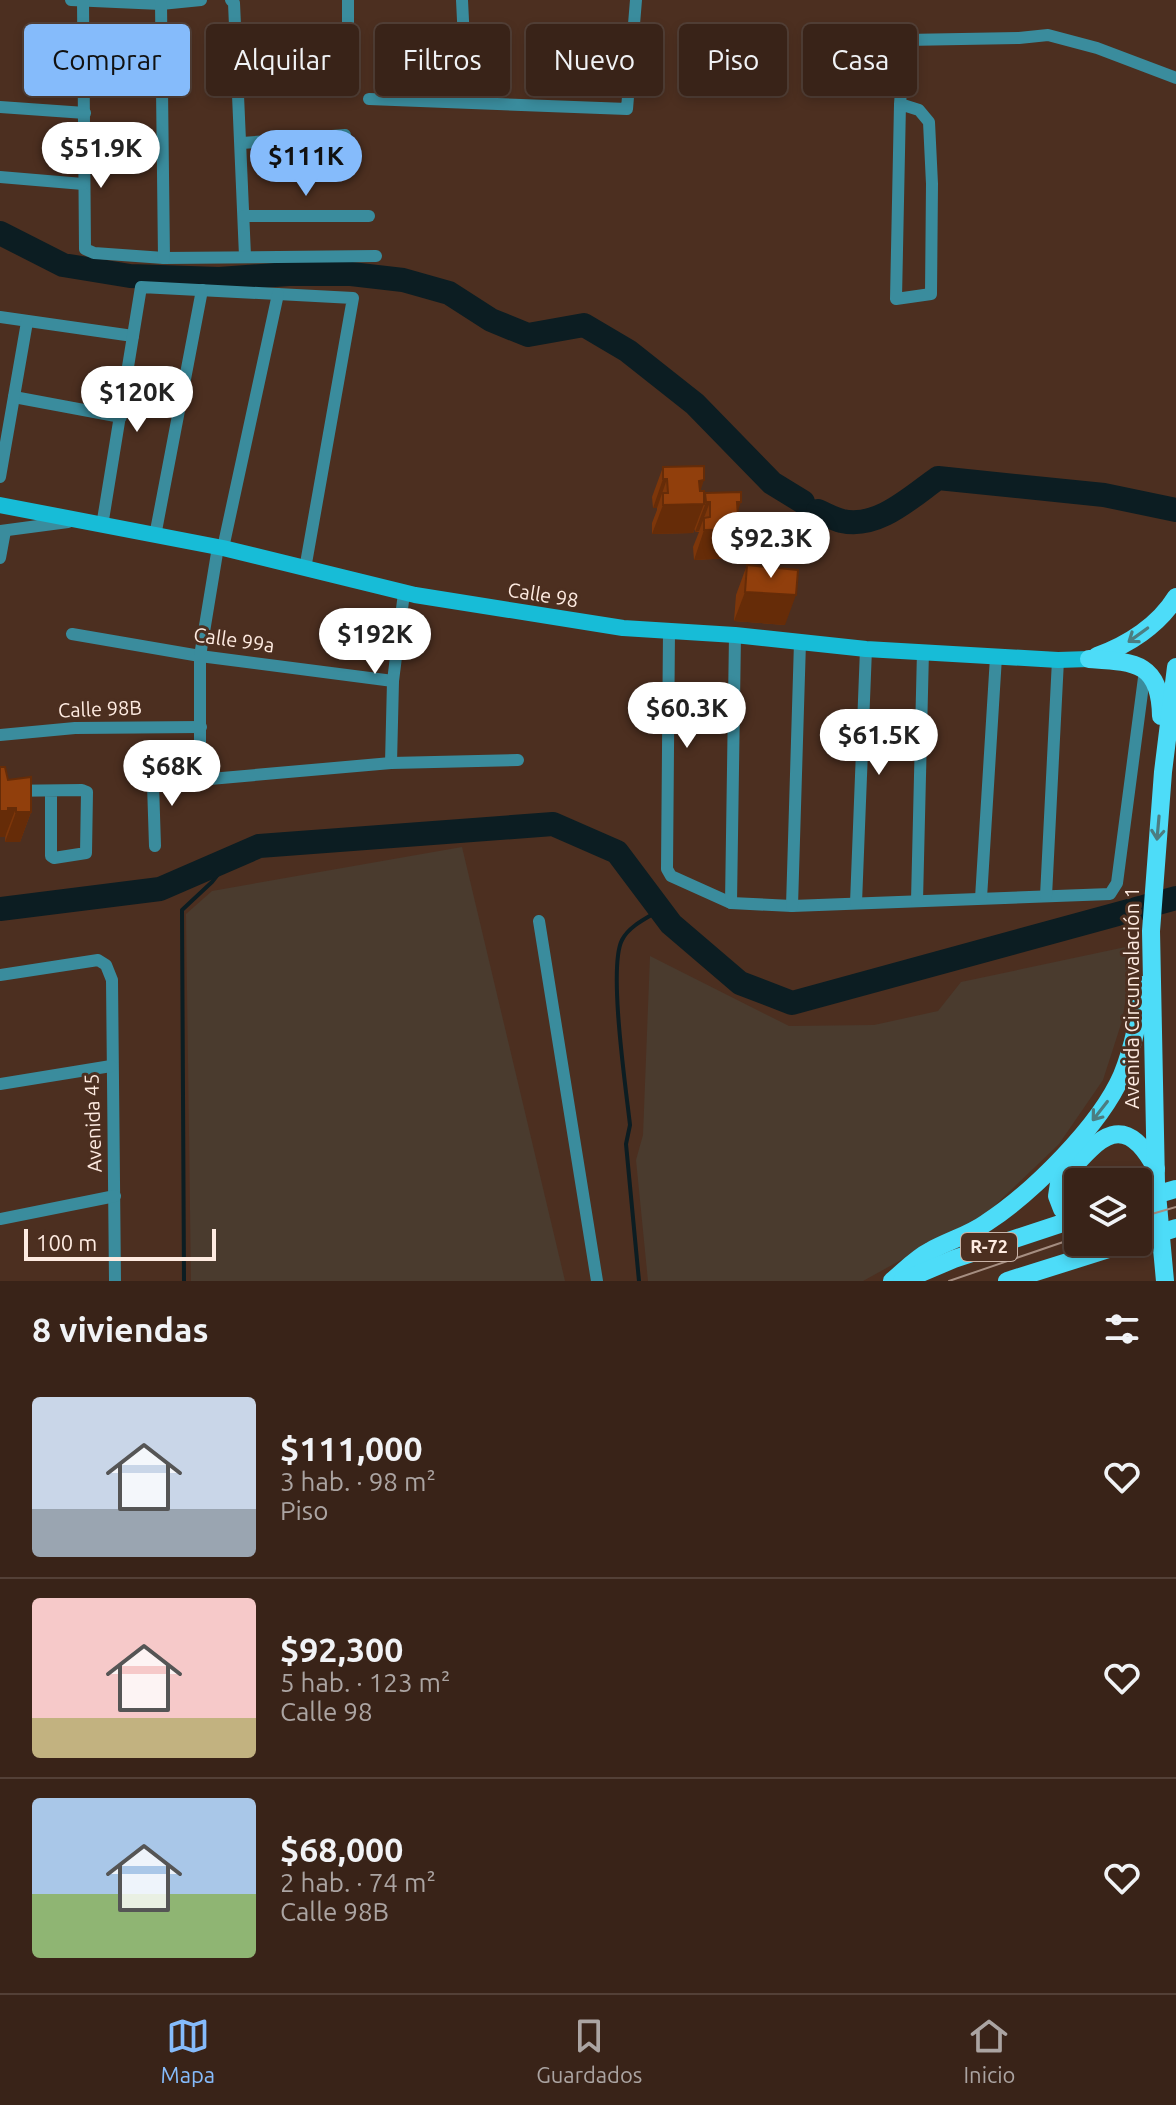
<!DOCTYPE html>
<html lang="es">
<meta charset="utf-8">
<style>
:root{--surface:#392318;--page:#402b21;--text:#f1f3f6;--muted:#aba4a2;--line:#534037;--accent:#85bbfb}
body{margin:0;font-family:Ubuntu,sans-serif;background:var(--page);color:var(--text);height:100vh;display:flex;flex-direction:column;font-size:30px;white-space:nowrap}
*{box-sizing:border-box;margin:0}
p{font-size:26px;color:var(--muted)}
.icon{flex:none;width:44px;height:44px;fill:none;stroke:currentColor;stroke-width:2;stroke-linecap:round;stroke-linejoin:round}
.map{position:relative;height:1281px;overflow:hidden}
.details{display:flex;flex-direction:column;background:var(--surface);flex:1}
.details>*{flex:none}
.banner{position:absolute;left:24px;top:24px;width:1128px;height:72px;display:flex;gap:16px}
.fabs{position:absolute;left:1064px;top:1168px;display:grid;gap:16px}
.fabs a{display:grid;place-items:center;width:88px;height:88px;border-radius:8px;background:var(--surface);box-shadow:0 4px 12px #0003,0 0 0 2px var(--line);font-size:40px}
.scale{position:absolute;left:24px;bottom:20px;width:192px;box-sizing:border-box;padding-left:8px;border:4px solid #feebe1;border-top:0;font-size:22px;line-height:28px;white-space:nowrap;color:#feebe1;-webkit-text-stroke:6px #4c2f20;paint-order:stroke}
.price{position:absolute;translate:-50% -68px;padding:0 18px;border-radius:28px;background:#fff;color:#222;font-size:26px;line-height:52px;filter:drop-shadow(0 2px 4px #0008)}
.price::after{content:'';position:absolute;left:50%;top:48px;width:24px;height:18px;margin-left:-12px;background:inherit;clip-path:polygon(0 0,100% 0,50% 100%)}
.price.active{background:var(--accent);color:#111}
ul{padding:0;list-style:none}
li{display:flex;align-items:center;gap:24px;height:200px;padding:0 32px}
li+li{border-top:2px solid var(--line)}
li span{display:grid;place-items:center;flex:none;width:224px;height:160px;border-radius:8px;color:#555}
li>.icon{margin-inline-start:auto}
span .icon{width:96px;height:96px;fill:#fffc;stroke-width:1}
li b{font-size:34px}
h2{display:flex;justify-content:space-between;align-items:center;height:96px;padding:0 32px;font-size:34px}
.chip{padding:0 28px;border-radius:8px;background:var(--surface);box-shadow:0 4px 12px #0003,0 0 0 2px var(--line);font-size:28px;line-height:72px}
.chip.active{background:var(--accent);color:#111}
.tabs{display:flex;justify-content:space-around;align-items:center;height:112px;border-top:2px solid var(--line);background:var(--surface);font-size:22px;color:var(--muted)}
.tabs a{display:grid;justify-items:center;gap:4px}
.tabs .active{color:var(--accent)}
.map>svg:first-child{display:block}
.industrial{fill:#4a3b2e}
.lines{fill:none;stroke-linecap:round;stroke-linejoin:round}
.stream{stroke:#0c1d22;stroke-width:4}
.river{stroke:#0c1d22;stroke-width:24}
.street{stroke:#3a8c9d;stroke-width:12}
.secondary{stroke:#17bcd7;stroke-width:16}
.primary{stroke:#4ddcf8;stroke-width:18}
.tram{stroke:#a68e81;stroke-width:2}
.wall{fill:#7d360a}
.shaded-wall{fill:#662c08}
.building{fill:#913f0c;stroke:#662c08;stroke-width:2}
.oneway{stroke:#4c7d81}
.labels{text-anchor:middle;stroke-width:6;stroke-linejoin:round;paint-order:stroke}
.shield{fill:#4c2f20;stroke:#c9b3a7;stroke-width:2}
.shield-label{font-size:18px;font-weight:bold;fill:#feebe1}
.street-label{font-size:20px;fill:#feebe1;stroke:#4c2f20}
</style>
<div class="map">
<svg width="1176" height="1281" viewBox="0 0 1176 1281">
<rect width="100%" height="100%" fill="#4c2f20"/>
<g class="industrial">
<path d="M462,847L565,1281H191L186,914L212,891Z"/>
<path d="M1135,945L1122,1021L1103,1080L1059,1144L988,1212L863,1281H648L636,1160L643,1135L650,956L789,1026L874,1025L938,1011L961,982Z"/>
</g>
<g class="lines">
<g class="stream">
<path d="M184,1281L182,910L212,882L231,858"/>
<path d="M639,1281L626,1144L630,1125C626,1089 608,967 622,940C629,926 647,918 660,910"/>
</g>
<g class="river">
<path d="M0,233L63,265L130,276L219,279L289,274H351L403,280L449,293L491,320L528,335L584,325L628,351L695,404L772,483L803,502"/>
<path d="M818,511C825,514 834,519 842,521C878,529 911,497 938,478L1104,495L1176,510"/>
<path d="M0,909L160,889L259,846L553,824L617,852L671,924L740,983L792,1003L1176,898"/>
</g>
<g class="street">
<path d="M71,0L161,4L201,0"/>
<path d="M231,0L234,3L245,256"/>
<path d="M348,0V76"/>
<path d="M462,0L464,41"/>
<path d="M83,1L85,249L94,253L164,258L376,256"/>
<path d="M161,4L164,258"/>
<path d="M369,99L627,109L636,0"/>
<path d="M900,104L919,110L929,122L932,184L931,294L896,299L900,104L905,40L1019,38L1048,35L1097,48L1176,78"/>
<path d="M0,107L85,113"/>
<path d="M242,143L345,135"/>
<path d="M0,177L83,184"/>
<path d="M244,216H369"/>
<path d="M0,317L133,336"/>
<path d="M14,397L121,417"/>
<path d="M0,477L27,322"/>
<path d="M102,526L141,287L353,298L305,569"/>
<path d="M0,531L68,522"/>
<path d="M155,536L202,290"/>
<path d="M223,548L278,294"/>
<path d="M0,558L5,531"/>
<path d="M669,631L667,869L671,876L731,903L792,906L1110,894L1117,883L1145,670"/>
<path d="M72,634L200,656L393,681"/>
<path d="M0,735L75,728L201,727"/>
<path d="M391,763L393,681L404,593"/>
<path d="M200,780V656L218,547"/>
<path d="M0,791L82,790L87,792L86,853L54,858L51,856V791"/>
<path d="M155,846L153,784L391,763L518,760"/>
<path d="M1046,896L1058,660"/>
<path d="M981,898L996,657"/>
<path d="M917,901L923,651"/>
<path d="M731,903L735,635"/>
<path d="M856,903L866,649"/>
<path d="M792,906L800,642"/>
<path d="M539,921L597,1281"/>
<path d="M0,975L98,960L106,965L112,980L115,1281"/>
<path d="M0,1084L111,1066"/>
<path d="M0,1219L115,1196"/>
</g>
<path class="secondary" d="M0,505L223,548L415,595L623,628L735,635L866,649L1058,660L1089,659"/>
<g class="primary">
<path d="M1097,656C1128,645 1159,625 1176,597"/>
<path d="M1089,659C1135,662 1160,662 1161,716"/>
<path d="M1138,1200L1176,1189"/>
<path d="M1078,1213L1062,1209L1057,1196L1059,1183C1093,1146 1121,1102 1156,1169"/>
<path d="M1138,1240L1176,1228"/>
<path d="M892,1281C904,1271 916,1258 930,1251C948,1241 969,1235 986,1223C1032,1193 1100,1126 1122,1075C1134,1046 1139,1016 1143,985"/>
<path d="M902,1281L954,1259L1078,1218"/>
<path d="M1007,1281L1131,1242"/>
<path d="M1165,1281L1156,1183L1151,931L1163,772L1176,667"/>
</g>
<g class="tram">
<path d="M1138,1218L1176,1207"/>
<path d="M949,1281L1078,1237"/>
</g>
</g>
<g class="wall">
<path d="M663,467L700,491L704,497L705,493L738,510V516L744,529L733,558L694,560L693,547L699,532H695V529L693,533L652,534V523L657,510V508H653L652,497Z"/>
<path d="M747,565L785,625L734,621L736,595Z"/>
<path d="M8,780L31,812L20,842H5Z"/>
</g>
<g class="shaded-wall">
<path d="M663,479H667L657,508H653Z"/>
<path d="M704,480L696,504H704L693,533L652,534L663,505L699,481Z"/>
<path d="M706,502H710L699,531L695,532Z"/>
<path d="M737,502H741L731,529H744L733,558L694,560L704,530Z"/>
<path d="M745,592L796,595L785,625L734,621Z"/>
<path d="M8,808H16L5,837H0V811Z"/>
<path d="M16,812H31L20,842H5Z"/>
</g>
<g class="building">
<path d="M704,466V480L699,481L700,491H704V504L663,505V493H668L667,479H663V467Z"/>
<path d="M741,492V502H737L738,516H744V529L704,530V518L710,517V502H706L705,493Z"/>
<path d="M747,565L798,570L796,595L745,592Z"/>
<path d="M0,767H5L8,780L31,777V812H16V808H8V811H0Z"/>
</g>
<defs><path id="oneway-shaft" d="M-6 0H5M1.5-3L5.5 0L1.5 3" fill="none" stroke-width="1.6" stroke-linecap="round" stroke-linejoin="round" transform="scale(2)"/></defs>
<g class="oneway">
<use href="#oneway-shaft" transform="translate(1138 635) rotate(144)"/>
<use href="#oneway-shaft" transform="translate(1158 828) rotate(95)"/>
<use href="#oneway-shaft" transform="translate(1100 1111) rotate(128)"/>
</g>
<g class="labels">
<rect class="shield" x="961" y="1233" width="56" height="28" rx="6"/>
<g class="shield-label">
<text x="989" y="1253">R-72</text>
</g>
<g class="street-label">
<text transform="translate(543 595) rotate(9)" y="7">Calle 98</text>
<text transform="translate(234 640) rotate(8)" y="7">Calle 99a</text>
<text transform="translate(100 709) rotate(-2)" y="7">Calle 98B</text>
<text transform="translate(1132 998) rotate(-90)" y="7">Avenida Circunvalación 1</text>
<text transform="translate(93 1123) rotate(-92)" y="7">Avenida 45</text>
</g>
</g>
</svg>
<div class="fabs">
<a><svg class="icon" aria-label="layers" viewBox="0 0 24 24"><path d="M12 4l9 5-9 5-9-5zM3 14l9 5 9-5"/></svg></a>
</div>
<div class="scale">100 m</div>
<b class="price" style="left:101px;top:190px">$51.9K</b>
<b class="price active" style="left:306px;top:198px">$111K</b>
<b class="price" style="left:137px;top:434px">$120K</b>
<b class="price" style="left:771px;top:580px">$92.3K</b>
<b class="price" style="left:375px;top:676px">$192K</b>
<b class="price" style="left:687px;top:750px">$60.3K</b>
<b class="price" style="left:879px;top:777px">$61.5K</b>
<b class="price" style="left:172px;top:808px">$68K</b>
<div class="banner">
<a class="chip active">Comprar</a>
<a class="chip">Alquilar</a>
<a class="chip">Filtros</a>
<a class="chip">Nuevo</a>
<a class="chip">Piso</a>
<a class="chip">Casa</a>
</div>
</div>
<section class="details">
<h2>8 viviendas<svg class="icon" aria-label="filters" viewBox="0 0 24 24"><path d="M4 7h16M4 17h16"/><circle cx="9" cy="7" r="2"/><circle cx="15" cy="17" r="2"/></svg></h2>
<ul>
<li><span style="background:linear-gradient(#c9d6e8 70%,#9aa5b1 0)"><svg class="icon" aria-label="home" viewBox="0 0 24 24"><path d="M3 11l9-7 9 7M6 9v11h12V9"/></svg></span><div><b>$111,000</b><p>3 hab. · 98 m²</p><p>Piso</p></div><svg class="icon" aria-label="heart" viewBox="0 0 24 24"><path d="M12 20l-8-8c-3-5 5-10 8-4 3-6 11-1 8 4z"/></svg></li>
<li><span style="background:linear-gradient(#f6c9c9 75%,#c2b280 0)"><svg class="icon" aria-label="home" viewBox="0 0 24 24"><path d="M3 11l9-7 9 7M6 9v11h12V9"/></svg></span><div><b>$92,300</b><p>5 hab. · 123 m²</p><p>Calle 98</p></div><svg class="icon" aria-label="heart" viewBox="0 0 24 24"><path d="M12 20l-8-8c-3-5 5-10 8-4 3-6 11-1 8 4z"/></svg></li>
<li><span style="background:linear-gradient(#a9c7e8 60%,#8fb573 0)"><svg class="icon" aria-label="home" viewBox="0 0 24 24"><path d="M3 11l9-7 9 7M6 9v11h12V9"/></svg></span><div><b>$68,000</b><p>2 hab. · 74 m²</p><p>Calle 98B</p></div><svg class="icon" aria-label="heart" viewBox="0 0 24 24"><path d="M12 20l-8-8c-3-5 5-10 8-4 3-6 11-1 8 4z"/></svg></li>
</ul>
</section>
<nav class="tabs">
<a class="active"><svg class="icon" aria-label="map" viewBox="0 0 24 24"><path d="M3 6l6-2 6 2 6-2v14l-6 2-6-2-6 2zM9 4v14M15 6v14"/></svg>Mapa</a>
<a><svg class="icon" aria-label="saved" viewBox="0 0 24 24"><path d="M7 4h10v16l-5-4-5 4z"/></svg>Guardados</a>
<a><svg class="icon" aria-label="home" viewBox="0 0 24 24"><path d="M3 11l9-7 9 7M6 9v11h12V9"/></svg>Inicio</a>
</nav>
